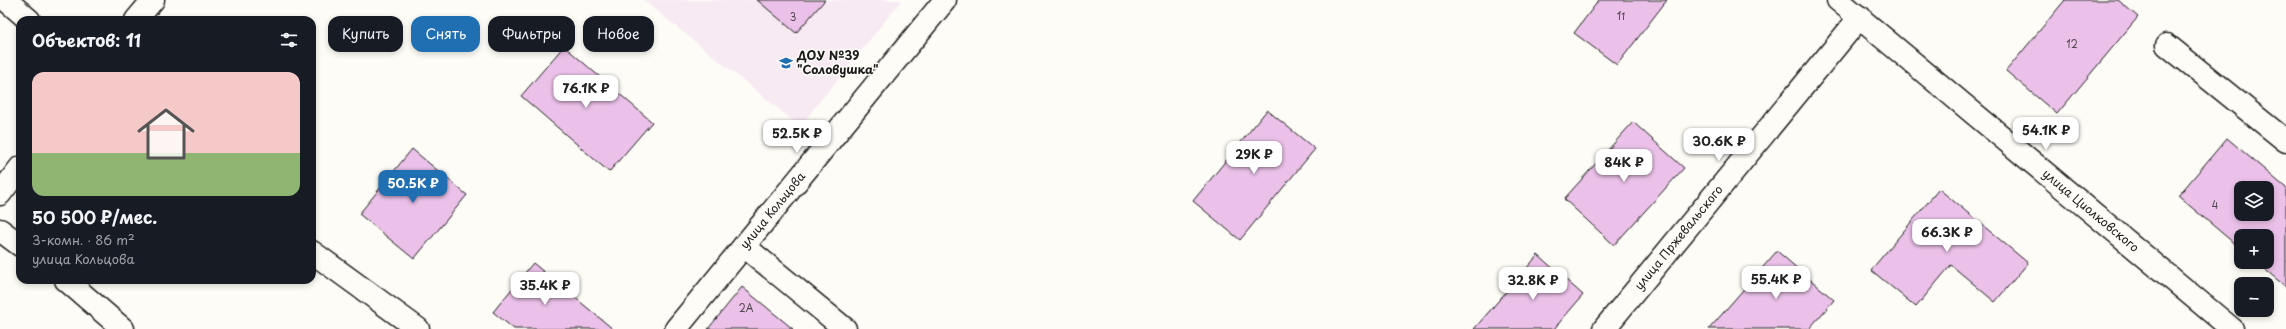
<!DOCTYPE html>
<html lang="ru">
<meta charset="utf-8">
<style>
:root{--surface:#171b24;--page:#242831;--text:#f1f3f6;--muted:#9ea1a6;--accent:#1f6fb2}
body{margin:0;font-family:"Playpen Sans",sans-serif;background:var(--page);color:var(--text);height:100vh;display:flex;flex-direction:column;font-size:15px;white-space:nowrap}
*{box-sizing:border-box;margin:0}
p{font-size:13px;color:var(--muted)}
.icon{flex:none;width:22px;height:22px;fill:none;stroke:currentColor;stroke-width:2;stroke-linecap:round;stroke-linejoin:round}
.map{position:relative;flex:1;overflow:hidden}
.drawer{position:absolute;left:16px;top:16px;width:300px;height:268px;display:flex;flex-direction:column;background:var(--surface);border-radius:12px;box-shadow:0 2px 6px #0003}
.drawer>*{flex:none}
.guide{position:absolute;left:328px;top:16px;width:380px;height:36px;display:flex;gap:8px}
.fabs{position:absolute;left:2234px;top:181px;display:grid;gap:8px}
.fabs a{display:grid;place-items:center;width:40px;height:40px;border-radius:8px;background:var(--surface);box-shadow:0 2px 6px #0003;font-size:20px}
.price{position:absolute;translate:-50% -34px;padding:0 9px;border-radius:8px;background:#fff;color:#222;font-size:13px;line-height:26px;filter:drop-shadow(0 1px 2px #0008)}
.price::after{content:'';position:absolute;left:50%;top:24px;width:12px;height:9px;margin-left:-6px;background:inherit;clip-path:polygon(0 0,100% 0,50% 100%)}
.price.selected{background:var(--accent);color:#fff}
ul{padding:0;list-style:none}
li{display:grid;align-content:center;gap:8px;height:212px;padding:0 16px}
li span{display:grid;place-items:center;height:124px;border-radius:12px;color:#555}
li>.icon{margin-inline-start:auto}
span .icon{width:72px;height:72px;fill:#fffc;stroke-width:1}
li b{font-size:17px}
h2{display:flex;justify-content:space-between;align-items:center;height:48px;padding:0 16px;font-size:17px}
.pill{padding:0 14px;border-radius:12px;background:var(--surface);box-shadow:0 2px 6px #0003;font-size:14px;line-height:36px}
.pill.selected{background:var(--accent);color:#fff}
.map>svg:first-child{display:block}
.built{fill:#f8eaf3}
.building{fill:#ebc1e9;stroke:#1c1c1c;fill-rule:evenodd}
.lines{fill:none;stroke-linecap:round;stroke-linejoin:round}
.minor-casing{stroke:#1c1c1c;stroke-width:25}
.major-casing{stroke:#1c1c1c;stroke-width:25}
.minor{stroke:#fdfcf7;stroke-width:22}
.major{stroke:#fdfcf7;stroke-width:22}
.labels{text-anchor:middle;stroke-width:3;stroke-linejoin:round;paint-order:stroke}
.number-label{font-size:10px;fill:#50454f}
.poi-label{font-size:12px;font-weight:bold;fill:#1c1c1c;stroke:#fdfcf7;text-anchor:start}
.street-label{font-size:12px;fill:#1c1c1c;stroke:#fdfcf7}
</style>
<div class="map">
<svg width="2286" height="329" viewBox="0 0 2286 329">
<rect width="100%" height="100%" fill="#fdfcf7"/>
<filter id="ink" filterUnits="userSpaceOnUse"><feTurbulence type="fractalNoise" baseFrequency=".025" numOctaves="2"/><feDisplacementMap in="SourceGraphic" scale="8" xChannelSelector="R" yChannelSelector="G"/><feConvolveMatrix kernelMatrix="1 2 1 2 8 2 1 2 1" color-interpolation-filters="sRGB"/></filter>
<g filter="url(#ink)">
<path class="built" d="M643,0H902L800,126Z"/>
<g class="building">
<path d="M757,0H825L796,33Z"/>
<path d="M1599,0H1667L1617,65L1574,33Z"/>
<path d="M2065,0H2118L2138,17L2057,114L2006,71Z"/>
<path d="M564,46L652,122L609,172L521,96Z"/>
<path d="M1267,110L1315,149L1240,240L1193,201Z"/>
<path d="M1633,122L1684,168L1614,245L1564,199Z"/>
<path d="M2227,138L2286,188V287L2256,262H2267V236H2241V249L2178,196ZM2241,188H2267V214H2241Z"/>
<path d="M412,149L467,195L414,259L359,214Z"/>
<path d="M1939,189L2028,263L1995,302L1951,265L1916,307L1871,270Z"/>
<path d="M1777,251L1834,300L1809,329H1709Z"/>
<path d="M1538,255L1583,295L1554,329H1474Z"/>
<path d="M533,263L613,329H514L493,312Z"/>
<path d="M742,287L793,329H708Z"/>
</g>
<g class="lines">
<g class="minor-casing">
<g id="minor">
<path d="M6,0L29,20"/>
<path id="s1" d="M1838,0L2232,329"/>
<path d="M136,20L153,0"/>
<path d="M2167,45L2286,141"/>
<path d="M0,194L20,168"/>
<path d="M744,246L845,329"/>
<path d="M312,252L418,329"/>
<path id="s2" d="M676,329L945,0"/>
<path id="s3" d="M1604,329L1860,17"/>
</g>
</g>
<g class="major-casing">
<g id="major">
<path d="M0,230L20,245"/>
<path d="M66,280L123,329"/>
</g>
</g>
<use href="#minor" class="minor"/>
<use href="#major" class="major"/>
</g>
</g>
<defs>
<g id="school-bare" transform="scale(1.08)"><path d="M0-5L7-2L0 1L-7-2ZM-4 1L0 2.5L4 1V4Q0 6-4 4Z" fill="#1f6fb2" stroke="#fdfcf7" stroke-width="2.5" paint-order="stroke"/></g>
</defs>
<g fill-rule="evenodd">
<use href="#school-bare" x="786" y="63"/>
</g>
<g class="labels">
<g class="number-label">
<text x="1621" y="20">11</text>
<text x="793" y="21">3</text>
<text x="2072" y="48">12</text>
<text x="2215" y="209">4</text>
<text x="746" y="312">2А</text>
</g>
<g class="poi-label">
<text x="797" y="60">ДОУ №39<tspan x="797" dy="14">"Соловушка"</tspan></text>
</g>
<g class="street-label">
<text dy="4" stroke="none"><textPath href="#s2" startOffset="153">улица Кольцова</textPath></text>
<text dy="4" stroke="none"><textPath href="#s1" startOffset="329">улица Циолковского</textPath></text>
<text dy="4" stroke="none"><textPath href="#s3" startOffset="118">улица Пржевальского</textPath></text>
</g>
</g>
</svg>
<div class="fabs">
<a><svg class="icon" aria-label="layers" viewBox="0 0 24 24"><path d="M12 4l9 5-9 5-9-5zM3 14l9 5 9-5"/></svg></a>
<a>+</a>
<a>−</a>
</div>
<b class="price" style="left:586px;top:109px">76.1K ₽</b>
<b class="price" style="left:2046px;top:151px">54.1K ₽</b>
<b class="price" style="left:797px;top:154px">52.5K ₽</b>
<b class="price" style="left:1719px;top:162px">30.6K ₽</b>
<b class="price" style="left:1254px;top:175px">29K ₽</b>
<b class="price" style="left:1624px;top:183px">84K ₽</b>
<b class="price selected" style="left:413px;top:204px">50.5K ₽</b>
<b class="price" style="left:1947px;top:253px">66.3K ₽</b>
<b class="price" style="left:1776px;top:300px">55.4K ₽</b>
<b class="price" style="left:1533px;top:301px">32.8K ₽</b>
<b class="price" style="left:545px;top:306px">35.4K ₽</b>
<div class="guide">
<a class="pill">Купить</a>
<a class="pill selected">Снять</a>
<a class="pill">Фильтры</a>
<a class="pill">Новое</a>
</div>
<section class="drawer">
<h2>Объектов: 11<svg class="icon" aria-label="filters" viewBox="0 0 24 24"><path d="M4 7h16M4 17h16"/><circle cx="9" cy="7" r="2"/><circle cx="15" cy="17" r="2"/></svg></h2>
<ul>
<li><span style="background:linear-gradient(#f6c9c9 65%,#8fb573 0)"><svg class="icon" aria-label="home" viewBox="0 0 24 24"><path d="M3 11l9-7 9 7M6 9v11h12V9"/></svg></span><div><b>50 500 ₽/мес.</b><p>3-комн. · 86 m²</p><p>улица Кольцова</p></div></li>
</ul>
</section>
</div>
